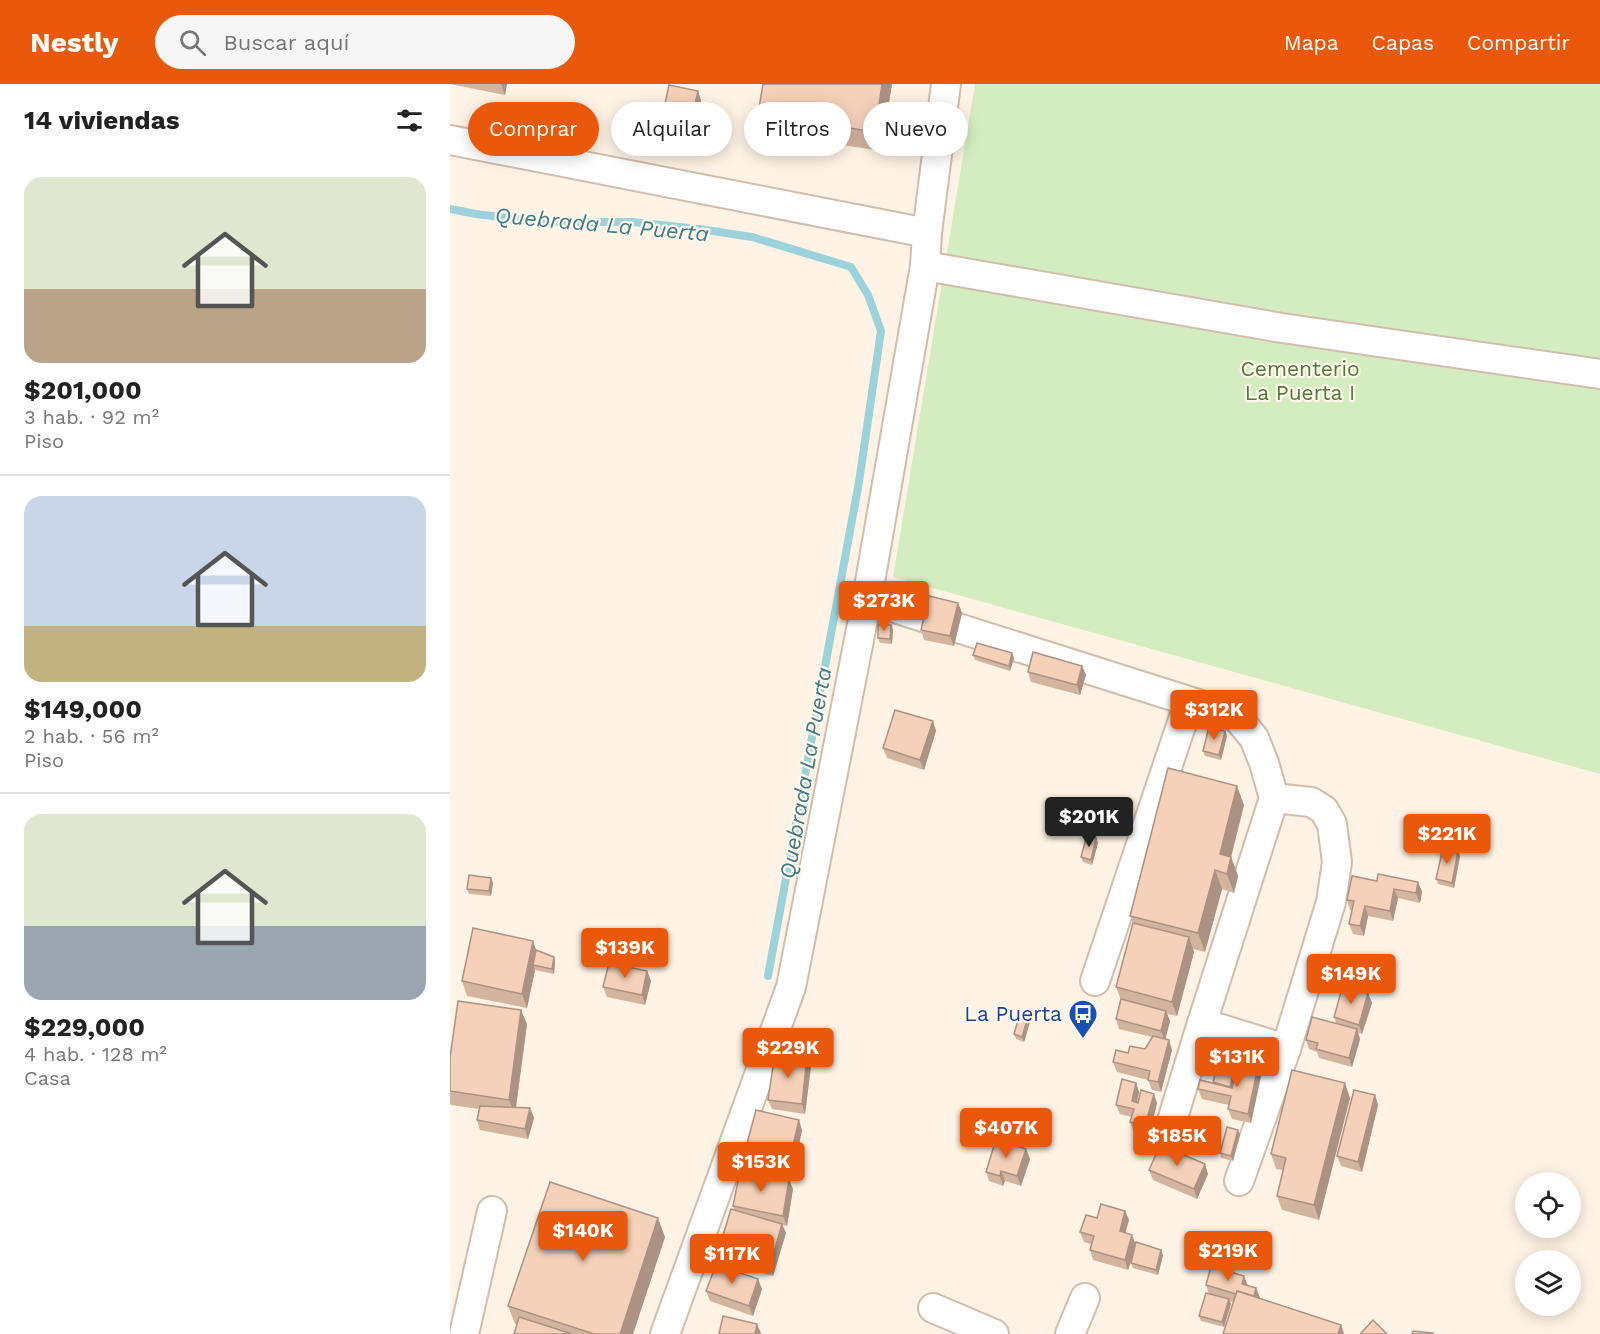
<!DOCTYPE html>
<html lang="es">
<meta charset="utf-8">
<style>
:root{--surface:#fff;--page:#f6f6f6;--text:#222;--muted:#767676;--line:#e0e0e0;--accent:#ea580c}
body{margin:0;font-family:"Work Sans",sans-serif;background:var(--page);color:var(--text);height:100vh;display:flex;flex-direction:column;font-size:22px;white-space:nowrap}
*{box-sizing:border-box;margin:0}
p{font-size:20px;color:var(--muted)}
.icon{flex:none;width:33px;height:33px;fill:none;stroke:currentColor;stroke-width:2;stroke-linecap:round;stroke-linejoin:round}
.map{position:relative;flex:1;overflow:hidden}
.drawer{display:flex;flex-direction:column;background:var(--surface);width:450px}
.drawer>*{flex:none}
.top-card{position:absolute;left:18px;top:18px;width:570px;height:54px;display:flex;gap:12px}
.tools{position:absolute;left:1065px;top:1088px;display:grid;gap:12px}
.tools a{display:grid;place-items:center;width:66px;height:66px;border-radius:50%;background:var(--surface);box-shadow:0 3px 15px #0003;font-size:30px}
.price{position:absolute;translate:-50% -51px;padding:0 14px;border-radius:6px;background:var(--accent);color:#fff;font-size:20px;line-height:39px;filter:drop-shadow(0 2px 3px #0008)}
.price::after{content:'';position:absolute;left:50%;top:36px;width:18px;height:14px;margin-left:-9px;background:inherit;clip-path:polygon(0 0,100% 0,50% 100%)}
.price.on{background:#222;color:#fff}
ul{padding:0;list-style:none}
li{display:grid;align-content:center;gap:12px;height:318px;padding:0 24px}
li+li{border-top:2px solid var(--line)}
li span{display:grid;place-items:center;height:186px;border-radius:18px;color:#555}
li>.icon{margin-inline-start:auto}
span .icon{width:108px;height:108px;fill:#fffc;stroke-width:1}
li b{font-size:26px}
h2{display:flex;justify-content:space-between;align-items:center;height:72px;padding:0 24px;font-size:26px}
.chip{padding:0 21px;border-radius:27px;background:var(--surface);box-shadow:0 3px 15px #0003;font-size:21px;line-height:54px}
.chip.on{background:var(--accent);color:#fff}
header{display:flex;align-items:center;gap:36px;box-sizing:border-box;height:84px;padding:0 30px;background:var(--accent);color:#fff}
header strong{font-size:28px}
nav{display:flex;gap:33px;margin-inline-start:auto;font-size:21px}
.search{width:420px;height:54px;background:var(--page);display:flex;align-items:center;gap:15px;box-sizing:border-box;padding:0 21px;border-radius:33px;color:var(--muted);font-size:22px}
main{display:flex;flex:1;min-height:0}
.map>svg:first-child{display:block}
.green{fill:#d3edc1}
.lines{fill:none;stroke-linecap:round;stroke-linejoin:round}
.stream{stroke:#9cd2dc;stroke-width:8}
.minor-casing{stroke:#d2bdab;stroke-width:32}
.minor{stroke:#fff;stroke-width:28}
.wall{fill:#d3b49f}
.shaded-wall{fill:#ac9282}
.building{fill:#f5d1b9;stroke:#ac9282;stroke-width:1.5}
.labels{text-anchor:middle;stroke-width:4.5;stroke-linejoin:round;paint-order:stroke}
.park-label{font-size:21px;fill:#4e7a3c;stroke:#fff7eb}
.transit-label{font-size:21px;fill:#164399;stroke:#fff7eb;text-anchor:end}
.water-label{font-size:22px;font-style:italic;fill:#3c7b87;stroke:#fff7eb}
</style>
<header>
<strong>Nestly</strong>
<div class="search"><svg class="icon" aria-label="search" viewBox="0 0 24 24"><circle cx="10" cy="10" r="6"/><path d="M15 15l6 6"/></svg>Buscar aquí</div>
<nav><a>Mapa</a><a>Capas</a><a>Compartir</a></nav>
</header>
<main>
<section class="drawer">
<h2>14 viviendas<svg class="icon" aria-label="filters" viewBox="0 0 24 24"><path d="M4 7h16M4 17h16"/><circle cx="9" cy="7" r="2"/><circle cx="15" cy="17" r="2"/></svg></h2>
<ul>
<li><span style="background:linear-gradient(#dfe7d0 60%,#b9a48a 0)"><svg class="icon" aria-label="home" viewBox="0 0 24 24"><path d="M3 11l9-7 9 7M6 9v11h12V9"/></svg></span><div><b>$201,000</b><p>3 hab. · 92 m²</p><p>Piso</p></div></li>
<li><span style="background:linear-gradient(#c9d6e8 70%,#c2b280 0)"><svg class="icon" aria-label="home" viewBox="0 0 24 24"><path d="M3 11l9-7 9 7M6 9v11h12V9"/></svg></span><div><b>$149,000</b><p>2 hab. · 56 m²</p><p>Piso</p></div></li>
<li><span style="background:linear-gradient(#dfe7d0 60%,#9aa5b1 0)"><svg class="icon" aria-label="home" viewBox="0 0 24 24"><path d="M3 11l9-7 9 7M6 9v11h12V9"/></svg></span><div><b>$229,000</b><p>4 hab. · 128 m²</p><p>Casa</p></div></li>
</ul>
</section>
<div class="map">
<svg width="1150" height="1250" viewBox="0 0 1150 1250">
<rect width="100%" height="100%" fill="#fef3e4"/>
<path class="green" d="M525,0H1150V690L443,493Z"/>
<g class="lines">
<path class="stream" d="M0,125L26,130L90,138H182L249,145L302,153L401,183L418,211L431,247L409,398L318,892"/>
<g class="minor-casing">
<g id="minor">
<path d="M0,56L477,149"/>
<path d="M475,182L832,244L1150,290"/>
<path d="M417,515L479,535"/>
<path d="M508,544L786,632L804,654L814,679L824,714L752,939L836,965L881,818L887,778L882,740L874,726L861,718L824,714"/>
<path d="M645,897L739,618"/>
<path d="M717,1053L752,939"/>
<path d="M789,1097L836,965"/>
<path d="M483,1224L544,1250"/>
<path d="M14,1250L42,1127"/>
<path d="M215,1250L341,903L417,515L475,182L477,149L496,0"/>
<path d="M620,1250L635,1214"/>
</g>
</g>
<use href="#minor" class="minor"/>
</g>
<g class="wall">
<path d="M0,0H57L55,11Z"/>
<path d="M313,0H442L431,67L315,49L308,30Z"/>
<path d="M248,7L251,17L244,52L227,49L224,39L225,32L218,30L215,20Z"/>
<path d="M508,519L512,529L504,562L474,556L471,546Z"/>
<path d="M441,541L443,546L442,560L430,559L428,554Z"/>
<path d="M562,569L564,574L560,587L525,576L523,571Z"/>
<path d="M632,582L636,591L630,611L581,598L578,588Z"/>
<path d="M483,637L486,647L474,686L437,674L433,664Z"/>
<path d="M775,647L777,652L771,676L755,672L753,667Z"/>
<path d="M794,721L781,773L788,792L784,809L772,805L755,868L743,865L744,868L727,932L717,930L720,937L715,955L722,966L711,1008L702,1006L698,996L667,988L663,978L678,969L695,965L702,953L669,945L666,935L671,916L666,903L683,839L680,832Z"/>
<path d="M646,754L648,759L642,781L633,778L631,773Z"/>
<path d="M1008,767L1010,772L1004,804L988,800L986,795Z"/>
<path d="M41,794L43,799L41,812L19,810L17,805Z"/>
<path d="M927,797L968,798L972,808L970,819L948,814L943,837L918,832L914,852L903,850L899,840L902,826H900L897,816Z"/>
<path d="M86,866L104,873L105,878L104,890L85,886L77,924L17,912L12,897Z"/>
<path d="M197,887L201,897L195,921L157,913L153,903Z"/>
<path d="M918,909L922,919L912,950L908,949L910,955L902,983L869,974L867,968L859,965L856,956L886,939L884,933Z"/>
<path d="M578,933L580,938L574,958L566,955L564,950Z"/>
<path d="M77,940L66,1023L80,1024L84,1034L78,1055L30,1046L27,1036L29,1025L1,1021L0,1019V974Z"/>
<path d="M786,979L787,981L811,992L801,1039L782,1035L778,1025L779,1021L752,1015L748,1005L764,999L763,998Z"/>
<path d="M361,982L355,1030L322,1025L318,1016Z"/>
<path d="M686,999L689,1008L687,1019H707L699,1052L684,1048L680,1038L682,1033L670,1030L666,1021Z"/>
<path d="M925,1011L928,1021L912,1088L891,1082L887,1072Z"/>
<path d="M900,1014L869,1136L832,1126L827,1112L833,1086L826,1085L821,1070Z"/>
<path d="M352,1046L344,1084L300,1073L296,1063Z"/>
<path d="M788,1046L790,1051L783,1077L771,1074L770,1069Z"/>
<path d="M770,1053L767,1064L759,1062L758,1057Z"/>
<path d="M576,1065L580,1075L571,1102L555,1097L553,1102L539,1097L536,1088Z"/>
<path d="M699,1086L758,1090L747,1115L703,1096Z"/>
<path d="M343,1105L337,1142L332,1141L336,1149L323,1192L272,1177L268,1168L284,1126L283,1122Z"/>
<path d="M675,1127L679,1136L675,1149L686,1161L678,1186L643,1176L640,1166L641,1160L634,1158L630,1148L647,1134Z"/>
<path d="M215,1153L183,1250H64L67,1241L65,1240L58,1222Z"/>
<path d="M713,1171L708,1191L683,1184L681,1179Z"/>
<path d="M756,1201L798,1202L806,1204L810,1214L891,1241L894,1250H773L783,1218L779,1217L781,1220L774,1243L751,1237L749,1232L759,1210Z"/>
<path d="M312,1205L303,1232L260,1217L256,1207Z"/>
</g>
<g class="shaded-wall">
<path d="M51,0H57L55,11Z"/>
<path d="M432,0H442L431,67L425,48Z"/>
<path d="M248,7L251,17L244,52L240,42Z"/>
<path d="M508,519L512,529L504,562L500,552Z"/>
<path d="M441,541L443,546L442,560L440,555Z"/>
<path d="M562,569L564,574L560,587L559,582Z"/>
<path d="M632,582L636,591L630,611L627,601Z"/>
<path d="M483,637L486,647L474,686L470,676Z"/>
<path d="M775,647L777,652L771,676L769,671Z"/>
<path d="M787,702L794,721L777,789L770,770Z"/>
<path d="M646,754L648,759L642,781L641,776Z"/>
<path d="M1008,767L1010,772L1004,804L1002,799Z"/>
<path d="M781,773L788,792L784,809L777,790Z"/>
<path d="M765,786L772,805L755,868L748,849Z"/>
<path d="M41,794L43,799L41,812L39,807Z"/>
<path d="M968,798L972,808L970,819L966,809Z"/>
<path d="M944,805L948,814L943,837L940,827Z"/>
<path d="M915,822L918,832L914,852L910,842Z"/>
<path d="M739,853L744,868L727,932L722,918Z"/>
<path d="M83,857L88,871L83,881L85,886L77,924L72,910Z"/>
<path d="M104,873L105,878L104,890L102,885Z"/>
<path d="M197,887L201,897L195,921L192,911Z"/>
<path d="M918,909L922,919L912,950L909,941Z"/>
<path d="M71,926L77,940L65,1030L59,1016Z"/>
<path d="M716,927L720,937L715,957L711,947Z"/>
<path d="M578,933L580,938L574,958L572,953Z"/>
<path d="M907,945L910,955L902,983L899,974Z"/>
<path d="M719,956L722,966L711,1008L708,998Z"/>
<path d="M357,972L361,982L355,1030L352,1020Z"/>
<path d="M786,979L788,984L782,1007L780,1003Z"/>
<path d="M808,983L811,992L801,1039L798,1030Z"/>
<path d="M686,999L689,1008L685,1027L682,1017Z"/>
<path d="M895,999L900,1014L869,1136L864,1121Z"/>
<path d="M704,1010L707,1019L699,1052L695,1042Z"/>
<path d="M925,1011L928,1021L912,1088L908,1078Z"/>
<path d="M80,1024L84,1034L78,1055L75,1045Z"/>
<path d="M349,1036L352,1046L344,1084L340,1074Z"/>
<path d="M788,1046L790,1051L783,1077L781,1072Z"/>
<path d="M768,1048L770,1053L767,1064L765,1059Z"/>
<path d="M576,1065L580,1075L571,1102L567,1092Z"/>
<path d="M755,1080L758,1090L747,1115L744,1105Z"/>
<path d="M551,1087L555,1097L553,1102L550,1092Z"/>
<path d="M339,1095L343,1105L337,1142L333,1132Z"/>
<path d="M675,1127L679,1136L673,1157L670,1147Z"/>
<path d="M208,1134L215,1153L183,1250H170Z"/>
<path d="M332,1140L336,1149L323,1192L320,1182Z"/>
<path d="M682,1151L686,1161L678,1186L675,1176Z"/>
<path d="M711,1166L713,1171L708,1191L706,1186Z"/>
<path d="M794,1192L798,1202L792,1200Z"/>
<path d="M308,1195L312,1205L303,1232L299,1222Z"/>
<path d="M806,1204L810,1214L803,1215Z"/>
<path d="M779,1215L781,1220L774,1243L772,1238Z"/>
<path d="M307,1240L311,1249V1250H305Z"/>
<path d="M891,1241L894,1250H888Z"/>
</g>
<g class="building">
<path d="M313,0H432L425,48L308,30Z"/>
<path d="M219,1L248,7L240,42L224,39L227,23L215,20Z"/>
<path d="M479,512L508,519L500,552L471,546Z"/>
<path d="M428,541H441L440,555L428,554Z"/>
<path d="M527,559L562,569L559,582L523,571Z"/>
<path d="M583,568L632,582L627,601L578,588Z"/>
<path d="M445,626L483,637L470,676L433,664Z"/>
<path d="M759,643L775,647L769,671L753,667Z"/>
<path d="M718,684L787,702L770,770L781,773L777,790L765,786L748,849L680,832Z"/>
<path d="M637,751L646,754L641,776L631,773Z"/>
<path d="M993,764L1008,767L1002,799L986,795Z"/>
<path d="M928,790L968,798L966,809L944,805L940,827L915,822L910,842L899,840L904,817L897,816L902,792L927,797Z"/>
<path d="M19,791L41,794L39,807L17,805Z"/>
<path d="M683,839L739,853L722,918L666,903Z"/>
<path d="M23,844L83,857L72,910L12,897Z"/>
<path d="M86,866L104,873L102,885L83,881Z"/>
<path d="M159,879L197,887L192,911L153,903Z"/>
<path d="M893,901L918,909L909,941L884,933Z"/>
<path d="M671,915L716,927L711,947L666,935Z"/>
<path d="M8,917L71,926L59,1016L0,1007V974Z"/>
<path d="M570,930L578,933L572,953L564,950Z"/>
<path d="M862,933L907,945L899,974L866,965L868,959L856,956Z"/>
<path d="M703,952L719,956L708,998L698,996L700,987L663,978L666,966L678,969L680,962L695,965Z"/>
<path d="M325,969L357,972L352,1020L318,1016Z"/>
<path d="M769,975L786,979L780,1003L763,998Z"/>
<path d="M788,978L808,983L798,1030L778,1025L781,1012L748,1005L750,996L782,1004Z"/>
<path d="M842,986L895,999L864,1121L827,1112L836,1074L821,1070Z"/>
<path d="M672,995L686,999L682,1017L688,1019L691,1006L704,1010L695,1042L680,1038L684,1025L666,1021Z"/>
<path d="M904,1006L925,1011L908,1078L887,1072Z"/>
<path d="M30,1022L80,1024L75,1045L27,1036Z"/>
<path d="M306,1026L349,1036L340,1074L296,1063Z"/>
<path d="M777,1043L788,1046L781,1072L770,1069Z"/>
<path d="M760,1046L768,1048L765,1059L758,1057Z"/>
<path d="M546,1055L576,1065L567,1092L551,1087L550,1092L536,1088Z"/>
<path d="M710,1061L755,1080L744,1105L699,1086Z"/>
<path d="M290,1087L339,1095L333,1132L283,1122Z"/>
<path d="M100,1098L208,1134L170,1250H144L58,1222Z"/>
<path d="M651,1120L675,1127L670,1147L682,1151L675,1176L640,1166L644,1152L630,1148L636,1131L647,1134Z"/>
<path d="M281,1125L332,1140L320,1182L268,1168Z"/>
<path d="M686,1158L711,1166L706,1186L681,1179Z"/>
<path d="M266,1181L308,1195L299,1222L256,1207Z"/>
<path d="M761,1182L794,1192L792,1200L806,1204L804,1212L787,1207L786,1210L756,1201Z"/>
<path d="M787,1207L891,1241L888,1250H773Z"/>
<path d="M756,1209L779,1215L772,1238L749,1232Z"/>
<path d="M273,1232L307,1240L305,1250H269Z"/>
<path d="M69,1233L122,1250H64Z"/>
<path d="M923,1236L937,1250H912L911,1249Z"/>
<path d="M963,1247L983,1249L982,1250H962Z"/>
</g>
<defs>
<g id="bus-pin" transform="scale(1.5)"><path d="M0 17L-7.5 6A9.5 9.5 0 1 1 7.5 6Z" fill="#1a4fb4" stroke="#fff7eb"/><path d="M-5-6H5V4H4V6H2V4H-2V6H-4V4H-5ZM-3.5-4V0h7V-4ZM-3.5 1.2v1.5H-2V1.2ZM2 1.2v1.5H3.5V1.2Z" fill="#fff"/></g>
</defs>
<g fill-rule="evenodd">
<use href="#bus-pin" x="633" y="930"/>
</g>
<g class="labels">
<g class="park-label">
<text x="850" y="292">Cementerio<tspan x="850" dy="24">La Puerta I</tspan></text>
</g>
<g class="transit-label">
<text x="612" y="937">La Puerta</text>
</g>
<g class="water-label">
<text transform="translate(152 140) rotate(5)" y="8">Quebrada La Puerta</text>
<text transform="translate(355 689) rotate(-80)" y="8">Quebrada La Puerta</text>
</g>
</g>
</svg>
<div class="tools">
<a><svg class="icon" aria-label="locate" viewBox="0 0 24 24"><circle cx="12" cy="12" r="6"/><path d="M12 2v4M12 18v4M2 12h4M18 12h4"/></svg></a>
<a><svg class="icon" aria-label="layers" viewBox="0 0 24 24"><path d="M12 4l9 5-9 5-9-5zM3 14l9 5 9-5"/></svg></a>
</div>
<b class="price" style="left:434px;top:548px">$273K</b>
<b class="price" style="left:764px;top:657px">$312K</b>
<b class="price on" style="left:639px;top:764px">$201K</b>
<b class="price" style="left:997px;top:781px">$221K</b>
<b class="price" style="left:175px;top:895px">$139K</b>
<b class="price" style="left:901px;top:921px">$149K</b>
<b class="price" style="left:338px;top:995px">$229K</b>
<b class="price" style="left:787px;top:1004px">$131K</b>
<b class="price" style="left:556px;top:1075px">$407K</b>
<b class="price" style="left:727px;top:1083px">$185K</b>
<b class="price" style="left:311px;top:1109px">$153K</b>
<b class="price" style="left:133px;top:1178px">$140K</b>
<b class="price" style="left:778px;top:1198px">$219K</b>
<b class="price" style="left:282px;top:1201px">$117K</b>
<div class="top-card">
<a class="chip on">Comprar</a>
<a class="chip">Alquilar</a>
<a class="chip">Filtros</a>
<a class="chip">Nuevo</a>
</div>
</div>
</main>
